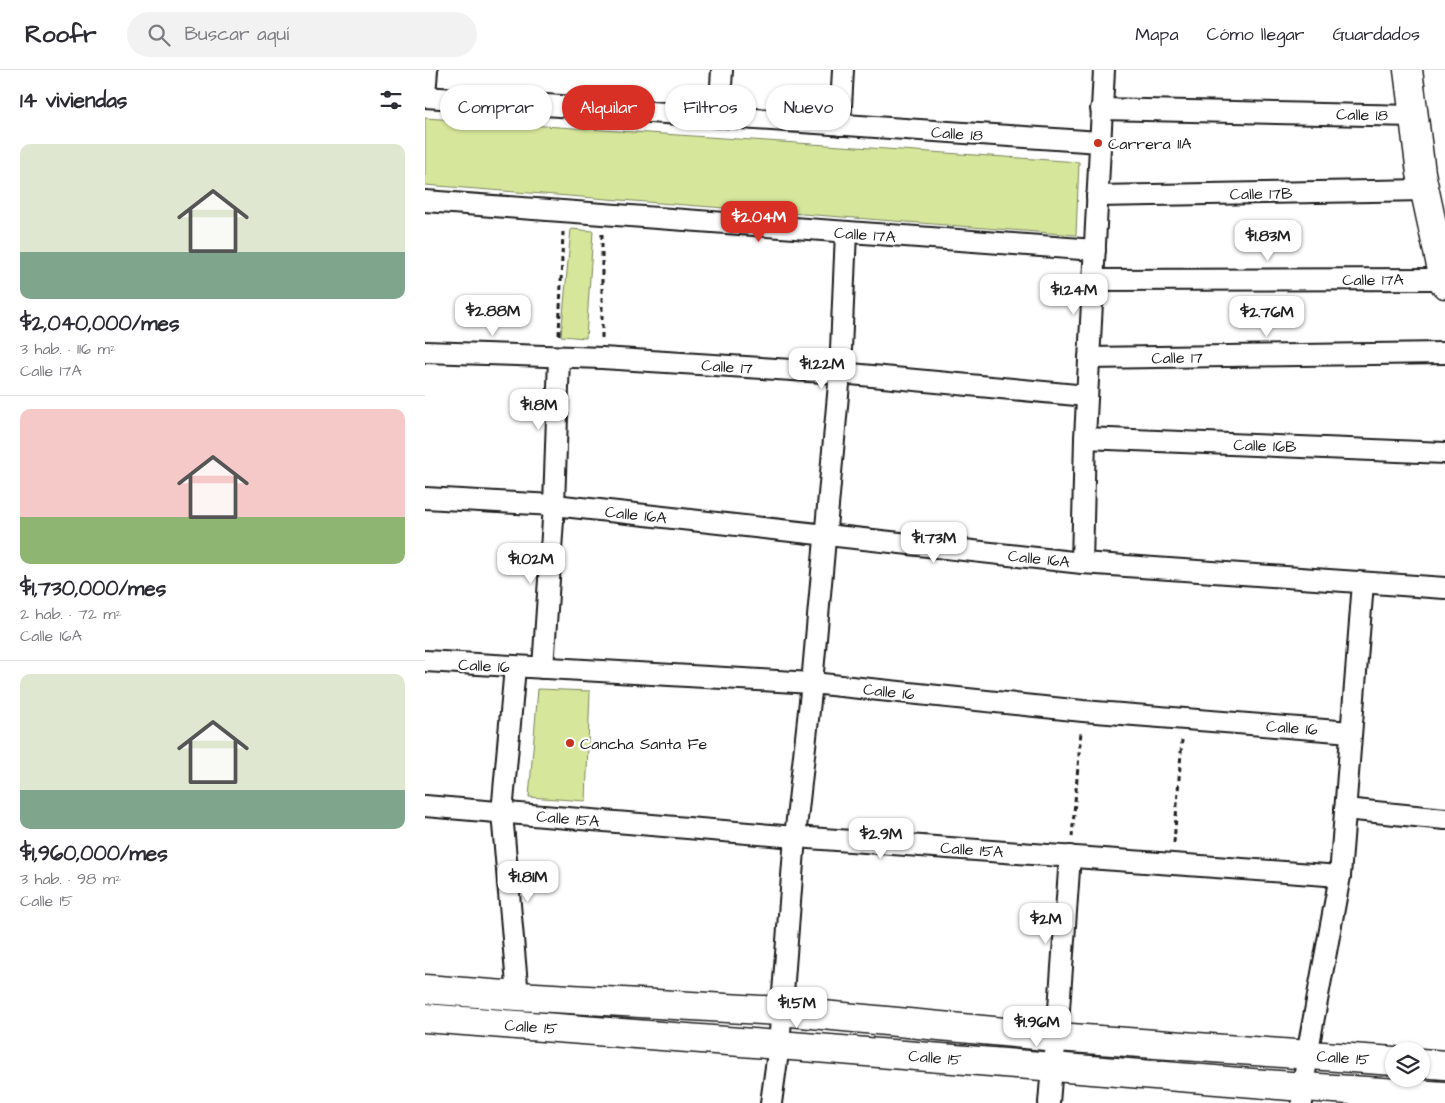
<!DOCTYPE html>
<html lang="es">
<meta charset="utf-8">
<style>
:root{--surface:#fff;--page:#f2f2f3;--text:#2b2b33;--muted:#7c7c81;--line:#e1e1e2;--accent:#d93025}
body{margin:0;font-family:"Architects Daughter",sans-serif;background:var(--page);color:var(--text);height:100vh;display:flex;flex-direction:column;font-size:19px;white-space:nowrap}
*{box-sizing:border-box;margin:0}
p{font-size:16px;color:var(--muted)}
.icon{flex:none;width:28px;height:28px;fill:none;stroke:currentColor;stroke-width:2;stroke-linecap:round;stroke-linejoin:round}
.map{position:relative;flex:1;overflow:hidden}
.details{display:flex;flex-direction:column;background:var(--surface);width:425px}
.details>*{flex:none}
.guide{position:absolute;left:15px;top:15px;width:475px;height:45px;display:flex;gap:10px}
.buttons{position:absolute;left:960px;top:972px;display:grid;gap:10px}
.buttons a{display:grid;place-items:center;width:45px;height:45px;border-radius:50%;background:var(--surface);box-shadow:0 1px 4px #0004;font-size:25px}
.price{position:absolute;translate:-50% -42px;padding:0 11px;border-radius:10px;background:#fff;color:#222;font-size:16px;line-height:32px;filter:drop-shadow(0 1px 2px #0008)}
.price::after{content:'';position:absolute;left:50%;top:30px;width:15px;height:11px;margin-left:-8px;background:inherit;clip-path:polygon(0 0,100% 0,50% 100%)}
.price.selected{background:var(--accent);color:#fff}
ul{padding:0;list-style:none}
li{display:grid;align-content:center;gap:10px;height:265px;padding:0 20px}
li+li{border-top:1px solid var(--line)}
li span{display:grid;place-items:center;height:155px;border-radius:10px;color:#555}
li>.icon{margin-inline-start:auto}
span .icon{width:90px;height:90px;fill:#fffc;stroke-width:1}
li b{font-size:21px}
h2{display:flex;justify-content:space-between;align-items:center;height:60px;padding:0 20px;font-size:21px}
.tag{padding:0 18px;border-radius:22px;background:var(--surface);box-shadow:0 1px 4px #0004;font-size:18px;line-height:45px}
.tag.selected{background:var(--accent);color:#fff}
header{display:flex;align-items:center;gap:30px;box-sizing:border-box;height:70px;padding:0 25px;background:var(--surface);border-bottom:1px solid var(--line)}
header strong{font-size:24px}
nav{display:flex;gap:28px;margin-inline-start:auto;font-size:18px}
.search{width:350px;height:45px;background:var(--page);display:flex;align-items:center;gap:12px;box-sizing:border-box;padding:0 18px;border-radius:28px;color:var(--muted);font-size:19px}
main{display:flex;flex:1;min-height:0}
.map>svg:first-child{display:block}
.green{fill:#d6e79b;stroke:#79825c}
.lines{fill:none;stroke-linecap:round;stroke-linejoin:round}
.minor-casing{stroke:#1c1c1c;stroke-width:24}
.primary-casing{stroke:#1c1c1c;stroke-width:31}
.path{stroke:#1c1c1c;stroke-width:3;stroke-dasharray:5 4;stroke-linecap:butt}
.minor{stroke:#fff;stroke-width:20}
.primary{stroke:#fff;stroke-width:28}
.poi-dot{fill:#c8321e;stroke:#fff;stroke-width:2}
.labels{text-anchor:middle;stroke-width:4.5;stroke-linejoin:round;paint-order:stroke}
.street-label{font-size:16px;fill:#1c1c1c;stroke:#fff}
.poi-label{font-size:16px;fill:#1c1c1c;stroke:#fff;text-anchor:start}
</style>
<header>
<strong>Roofr</strong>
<div class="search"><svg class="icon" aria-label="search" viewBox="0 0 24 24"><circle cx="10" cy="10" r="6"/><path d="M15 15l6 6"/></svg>Buscar aquí</div>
<nav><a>Mapa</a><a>Cómo llegar</a><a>Guardados</a></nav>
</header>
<main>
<section class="details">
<h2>14 viviendas<svg class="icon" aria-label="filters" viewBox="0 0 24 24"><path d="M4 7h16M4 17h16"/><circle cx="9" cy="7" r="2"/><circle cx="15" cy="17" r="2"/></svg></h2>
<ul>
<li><span style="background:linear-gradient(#dfe7d0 70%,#7fa58c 0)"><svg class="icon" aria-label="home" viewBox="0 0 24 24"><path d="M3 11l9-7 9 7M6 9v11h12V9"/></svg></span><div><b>$2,040,000/mes</b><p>3 hab. · 116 m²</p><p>Calle 17A</p></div></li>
<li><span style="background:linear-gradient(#f6c9c9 70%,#8fb573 0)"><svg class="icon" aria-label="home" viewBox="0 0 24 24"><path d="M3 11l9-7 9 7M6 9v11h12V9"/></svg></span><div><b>$1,730,000/mes</b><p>2 hab. · 72 m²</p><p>Calle 16A</p></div></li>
<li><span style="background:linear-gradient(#dfe7d0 75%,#7fa58c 0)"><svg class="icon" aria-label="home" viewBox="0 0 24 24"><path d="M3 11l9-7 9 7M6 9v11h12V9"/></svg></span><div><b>$1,960,000/mes</b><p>3 hab. · 98 m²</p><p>Calle 15</p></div></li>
</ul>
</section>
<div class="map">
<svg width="1020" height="1033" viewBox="0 0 1020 1033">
<rect width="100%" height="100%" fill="#fff"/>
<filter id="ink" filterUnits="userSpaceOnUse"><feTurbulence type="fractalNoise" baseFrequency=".02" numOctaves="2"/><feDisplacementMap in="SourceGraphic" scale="10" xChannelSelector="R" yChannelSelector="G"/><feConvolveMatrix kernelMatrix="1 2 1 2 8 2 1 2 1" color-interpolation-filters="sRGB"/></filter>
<g filter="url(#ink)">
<g class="green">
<path d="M0,48L654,92L651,165L0,115Z"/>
<path d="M146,159L168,161L161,268L136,266Z"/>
<path d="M113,619L165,621L161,731L104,727Z"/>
</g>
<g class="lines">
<g class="minor-casing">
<g id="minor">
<path d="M0,26L2,0"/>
<path d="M0,27L675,72"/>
<path d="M676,39L989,46"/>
<path d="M294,47L297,0"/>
<path d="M415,55L418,0"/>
<path d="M672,126L1000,120"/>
<path d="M0,131L670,180"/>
<path d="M668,210L1019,209"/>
<path d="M0,282L177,288L415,303L662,326"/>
<path d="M664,288L1020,283"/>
<path d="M660,368L1020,383"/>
<path d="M0,428L129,435L657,493L1020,518"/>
<path d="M657,493L660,368L679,0"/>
<path d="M0,591L387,613L658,641L926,662"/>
<path d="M90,597L77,743L93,926"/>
<path d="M118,598L129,435L134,288"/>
<path d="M0,736L370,767L915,806"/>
<path d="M920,739L1020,749"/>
<path d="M346,1033L354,975L370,767L387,613L415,303L421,162"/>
<path d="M624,1033L627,996L632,967L645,786"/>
<path d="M877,1033L882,985L915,806L938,513"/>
</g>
</g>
<g class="primary-casing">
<g id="primary">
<path d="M983,0L996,103L1020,214"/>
<path d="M0,919L93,926L355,941L632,967L969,991"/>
<path d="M0,948L354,975L878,1017L1020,1026"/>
<path d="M996,993L1020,995"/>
</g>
</g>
<g class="path">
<path d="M134,265L138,162"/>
<path d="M177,268V164"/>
<path d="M647,767L656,661"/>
<path d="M749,773L757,670"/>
</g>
<use href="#minor" class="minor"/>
<use href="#primary" class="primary"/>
</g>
</g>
<g class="poi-dot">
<circle cx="673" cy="73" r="5"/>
<circle cx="145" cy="673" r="5"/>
</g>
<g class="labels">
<g class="street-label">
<text transform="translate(937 44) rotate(1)" y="6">Calle 18</text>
<text transform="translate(532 63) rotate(4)" y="6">Calle 18</text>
<text transform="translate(836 123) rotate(-1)" y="6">Calle 17B</text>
<text transform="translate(440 164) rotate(4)" y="6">Calle 17A</text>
<text x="948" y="215">Calle 17A</text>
<text transform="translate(752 287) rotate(-1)" y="6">Calle 17</text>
<text transform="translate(302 296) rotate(4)" y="6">Calle 17</text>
<text transform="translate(840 375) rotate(2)" y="6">Calle 16B</text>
<text transform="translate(211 444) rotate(6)" y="6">Calle 16A</text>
<text transform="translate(614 488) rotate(6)" y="6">Calle 16A</text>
<text transform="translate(59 595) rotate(3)" y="6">Calle 16</text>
<text transform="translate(464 621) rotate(6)" y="6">Calle 16</text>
<text transform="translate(867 657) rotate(4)" y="6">Calle 16</text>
<text transform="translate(143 748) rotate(5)" y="6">Calle 15A</text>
<text transform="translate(547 779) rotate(4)" y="6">Calle 15A</text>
<text transform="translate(106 956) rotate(4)" y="6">Calle 15</text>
<text transform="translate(510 987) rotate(5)" y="6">Calle 15</text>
<text transform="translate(918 987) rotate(4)" y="6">Calle 15</text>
</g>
<g class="poi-label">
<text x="683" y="79">Carrera 11A</text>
<text x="155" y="679">Cancha Santa Fe</text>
</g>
</g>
</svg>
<div class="buttons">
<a><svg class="icon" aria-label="layers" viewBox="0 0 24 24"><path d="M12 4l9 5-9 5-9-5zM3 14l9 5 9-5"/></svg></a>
</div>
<b class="price selected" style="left:334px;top:173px">$2.04M</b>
<b class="price" style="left:843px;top:192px">$1.83M</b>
<b class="price" style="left:649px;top:246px">$1.24M</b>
<b class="price" style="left:68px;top:267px">$2.88M</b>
<b class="price" style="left:842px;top:268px">$2.76M</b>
<b class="price" style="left:397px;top:320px">$1.22M</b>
<b class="price" style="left:114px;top:361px">$1.8M</b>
<b class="price" style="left:509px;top:494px">$1.73M</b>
<b class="price" style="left:106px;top:515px">$1.02M</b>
<b class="price" style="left:456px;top:790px">$2.9M</b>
<b class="price" style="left:103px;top:833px">$1.81M</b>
<b class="price" style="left:621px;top:875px">$2M</b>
<b class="price" style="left:372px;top:959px">$1.5M</b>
<b class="price" style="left:612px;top:978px">$1.96M</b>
<div class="guide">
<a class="tag">Comprar</a>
<a class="tag selected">Alquilar</a>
<a class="tag">Filtros</a>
<a class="tag">Nuevo</a>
</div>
</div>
</main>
